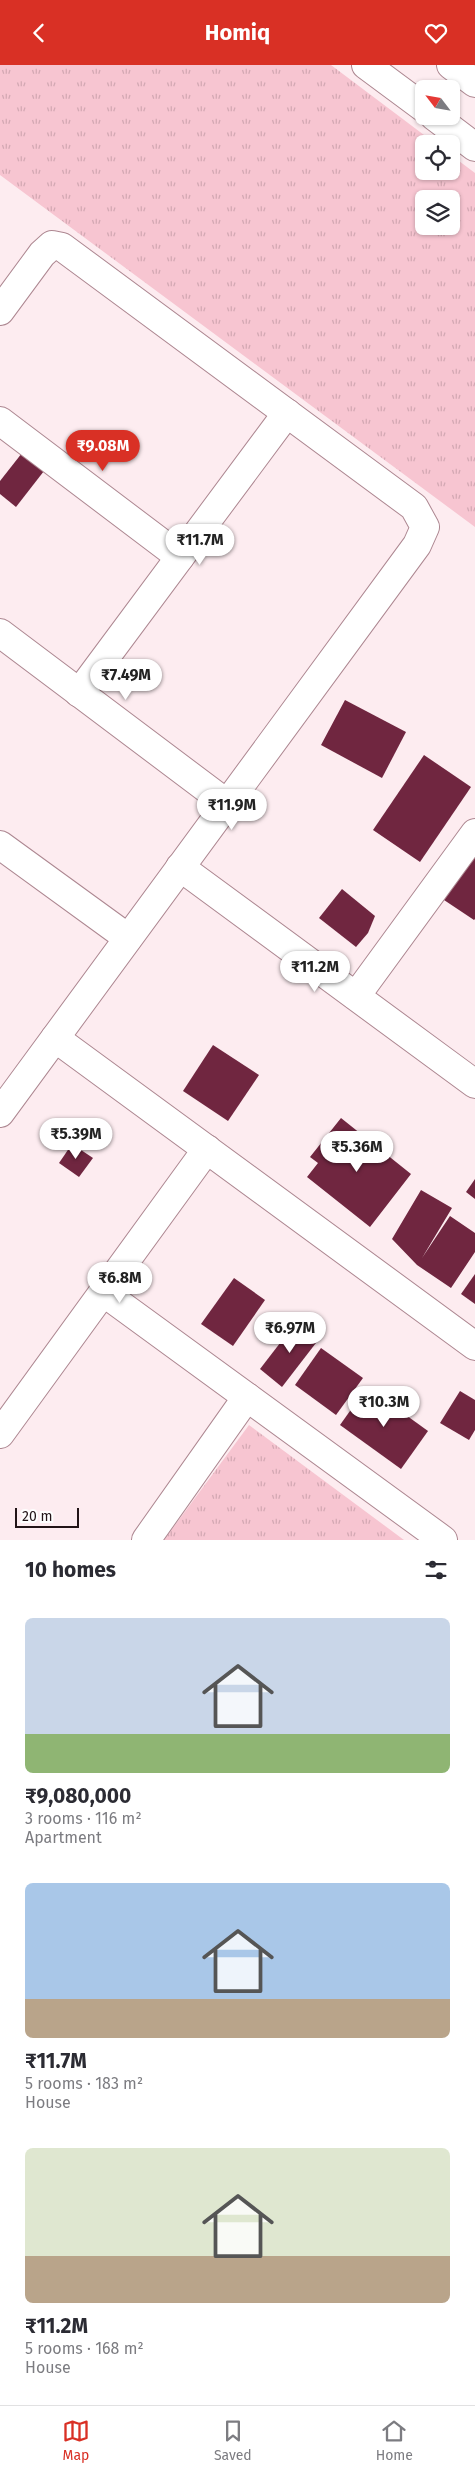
<!DOCTYPE html>
<meta charset="utf-8">
<style>
:root{--surface:#fff;--page:#f7f7f7;--text:#2b2b33;--muted:#7c7c81;--line:#e1e1e2;--accent:#d93025}
body{margin:0;font-family:"Fira Sans",sans-serif;background:var(--page);color:var(--text);height:100vh;display:flex;flex-direction:column;font-size:19px;white-space:nowrap}
*{box-sizing:border-box;margin:0}
p{font-size:16px;color:var(--muted)}
.icon{flex:none;width:28px;height:28px;fill:none;stroke:currentColor;stroke-width:2;stroke-linecap:round;stroke-linejoin:round}
.map{position:relative;height:1475px;overflow:hidden}
.drawer{display:flex;flex-direction:column;background:var(--surface);flex:1}
.drawer>*{flex:none}
.needle{width:32px;rotate:301deg}
.tools{position:absolute;left:415px;top:15px;display:grid;gap:10px}
.tools a{display:grid;place-items:center;width:45px;height:45px;border-radius:8px;background:var(--surface);box-shadow:0 1px 4px #0004;font-size:25px}
.scale{position:absolute;left:15px;bottom:12px;width:64px;box-sizing:border-box;padding-left:5px;border:2px solid #221417;border-top:0;font-size:14px;line-height:18px;white-space:nowrap;color:#221417;-webkit-text-stroke:4px #fefefe;paint-order:stroke}
.price{position:absolute;translate:-50% -42px;padding:0 11px;border-radius:18px;background:#fff;color:#222;font-size:16px;line-height:32px;filter:drop-shadow(0 1px 2px #0008)}
.price::after{content:'';position:absolute;left:50%;top:30px;width:15px;height:11px;margin-left:-8px;background:inherit;clip-path:polygon(0 0,100% 0,50% 100%)}
.price.selected{background:var(--accent);color:#fff}
ul{padding:0;list-style:none}
li{display:grid;align-content:center;gap:10px;height:265px;padding:0 25px}
li span{display:grid;place-items:center;height:155px;border-radius:8px;color:#555}
li>.icon{margin-inline-start:auto}
span .icon{width:90px;height:90px;fill:#fffc;stroke-width:1}
li b{font-size:21px}
h2{display:flex;justify-content:space-between;align-items:center;height:60px;padding:0 25px;font-size:21px}
header{display:flex;justify-content:space-between;align-items:center;height:65px;padding:0 25px;background:var(--accent);color:#fff;font-size:22px;font-weight:700}
.tabs{display:flex;justify-content:space-around;align-items:center;height:70px;border-top:1px solid var(--line);background:var(--surface);font-size:14px;color:var(--muted)}
.tabs a{display:grid;justify-items:center;gap:2px}
.tabs .selected{color:var(--accent)}
.map>svg:first-child{display:block}
.park{fill:url(#park-tufts);fill-rule:evenodd}
.building{fill:#702640}
.lines{fill:none;stroke-linecap:round;stroke-linejoin:round}
.minor-casing{stroke:#ad8791;stroke-width:30}
.major-casing{stroke:#ad8791;stroke-width:30}
.highway-casing{stroke:#ad8791;stroke-width:30}
.minor{stroke:#fff;stroke-width:28}
.major{stroke:#fff;stroke-width:28}
.highway{stroke:#fff;stroke-width:28}
</style>
<header><svg class="icon" aria-label="back" viewBox="0 0 24 24"><path d="M15 5l-7 7 7 7"/></svg>Homiq<svg class="icon" aria-label="heart" viewBox="0 0 24 24"><path d="M12 20l-8-8c-3-5 5-10 8-4 3-6 11-1 8 4z"/></svg></header>
<div class="map">
<svg width="475" height="1475" viewBox="0 0 475 1475">
<defs>
<pattern id="park-tufts" width="24" height="20" patternUnits="userSpaceOnUse" patternTransform="scale(1.25)"><rect width="24" height="20" fill="#f7c5d1"/><path d="M3 7l-1-3M5 7V3M7 7l1-3M15 17l-1-3M17 17v-4M19 17l1-3" fill="none" stroke="#d3a8b3"/></pattern>
</defs>
<rect width="100%" height="100%" fill="#fdecf0"/>
<g class="park">
<path d="M0,0H331L436,79H424V106H451V90L475,108V462L0,110ZM424,134H451V161H424Z"/>
<path d="M249,1360L404,1475H164Z"/>
</g>
<g class="building">
<path d="M22,388L44,406L16,442L0,429V416Z"/>
<path d="M345,635L406,667L382,713L321,680Z"/>
<path d="M424,690L471,722L420,797L373,765Z"/>
<path d="M475,784V854L474,855L438,831Z"/>
<path d="M342,824L375,851L368,868L356,882L319,853Z"/>
<path d="M213,980L259,1010L228,1056L183,1026Z"/>
<path d="M341,1053L411,1109L370,1162L307,1112L318,1098L310,1092Z"/>
<path d="M72,1079L93,1093L79,1112L59,1098Z"/>
<path d="M475,1114V1134L466,1127Z"/>
<path d="M421,1125L452,1143L422,1193L450,1151L475,1168V1187L451,1223L417,1200L392,1174Z"/>
<path d="M475,1209V1239L461,1229Z"/>
<path d="M234,1213L265,1235L233,1281L201,1259Z"/>
<path d="M297,1256L319,1274L282,1322L260,1304Z"/>
<path d="M321,1283L363,1313L336,1350L295,1320Z"/>
<path d="M367,1322L428,1366L401,1404L340,1360Z"/>
<path d="M460,1326L475,1335V1365L469,1375L440,1358Z"/>
</g>
<g class="lines">
<g class="minor-casing">
<g id="minor">
<path d="M0,246L42,189L52,180L62,182L414,442L425,462L417,480L0,1048"/>
<path d="M0,356L180,492"/>
<path d="M0,568L226,738"/>
<path d="M79,628L287,348"/>
<path d="M0,780L128,873"/>
<path d="M180,802L475,1019"/>
<path d="M356,931L475,768"/>
<path d="M55,973L475,1281"/>
<path d="M103,1227L443,1475"/>
<path d="M0,1369L207,1084"/>
<path d="M146,1475L247,1332"/>
</g>
</g>
<g class="major-casing">
<g id="major">
<path d="M366,0L424,43"/>
<path d="M434,51L475,82"/>
</g>
</g>
<g class="highway-casing">
<path id="highway" d="M451,0L475,18"/>
</g>
<use href="#minor" class="minor"/>
<use href="#major" class="major"/>
<use href="#highway" class="highway"/>
</g>
</svg>
<div class="tools">
<a><svg class="needle" viewBox="-14 -14 28 28"><path d="M0-13l5 13h-10z" fill="#e53935"/><path d="M0 13l5-13h-10z" fill="#7c7c81"/></svg></a>
<a><svg class="icon" aria-label="locate" viewBox="0 0 24 24"><circle cx="12" cy="12" r="6"/><path d="M12 2v4M12 18v4M2 12h4M18 12h4"/></svg></a>
<a><svg class="icon" aria-label="layers" viewBox="0 0 24 24"><path d="M12 4l9 5-9 5-9-5zM3 14l9 5 9-5"/></svg></a>
</div>
<div class="scale">20 m</div>
<b class="price selected" style="left:103px;top:407px">₹9.08M</b>
<b class="price" style="left:200px;top:501px">₹11.7M</b>
<b class="price" style="left:126px;top:636px">₹7.49M</b>
<b class="price" style="left:232px;top:766px">₹11.9M</b>
<b class="price" style="left:315px;top:928px">₹11.2M</b>
<b class="price" style="left:76px;top:1095px">₹5.39M</b>
<b class="price" style="left:357px;top:1108px">₹5.36M</b>
<b class="price" style="left:120px;top:1239px">₹6.8M</b>
<b class="price" style="left:290px;top:1289px">₹6.97M</b>
<b class="price" style="left:384px;top:1363px">₹10.3M</b>
</div>
<section class="drawer">
<h2>10 homes<svg class="icon" aria-label="filters" viewBox="0 0 24 24"><path d="M4 7h16M4 17h16"/><circle cx="9" cy="7" r="2"/><circle cx="15" cy="17" r="2"/></svg></h2>
<ul>
<li><span style="background:linear-gradient(#c9d6e8 75%,#8fb573 0)"><svg class="icon" aria-label="home" viewBox="0 0 24 24"><path d="M3 11l9-7 9 7M6 9v11h12V9"/></svg></span><div><b>₹9,080,000</b><p>3 rooms · 116 m²</p><p>Apartment</p></div></li>
<li><span style="background:linear-gradient(#a9c7e8 75%,#b9a48a 0)"><svg class="icon" aria-label="home" viewBox="0 0 24 24"><path d="M3 11l9-7 9 7M6 9v11h12V9"/></svg></span><div><b>₹11.7M</b><p>5 rooms · 183 m²</p><p>House</p></div></li>
<li><span style="background:linear-gradient(#dfe7d0 70%,#b9a48a 0)"><svg class="icon" aria-label="home" viewBox="0 0 24 24"><path d="M3 11l9-7 9 7M6 9v11h12V9"/></svg></span><div><b>₹11.2M</b><p>5 rooms · 168 m²</p><p>House</p></div></li>
</ul>
</section>
<nav class="tabs">
<a class="selected"><svg class="icon" aria-label="map" viewBox="0 0 24 24"><path d="M3 6l6-2 6 2 6-2v14l-6 2-6-2-6 2zM9 4v14M15 6v14"/></svg>Map</a>
<a><svg class="icon" aria-label="saved" viewBox="0 0 24 24"><path d="M7 4h10v16l-5-4-5 4z"/></svg>Saved</a>
<a><svg class="icon" aria-label="home" viewBox="0 0 24 24"><path d="M3 11l9-7 9 7M6 9v11h12V9"/></svg>Home</a>
</nav>
